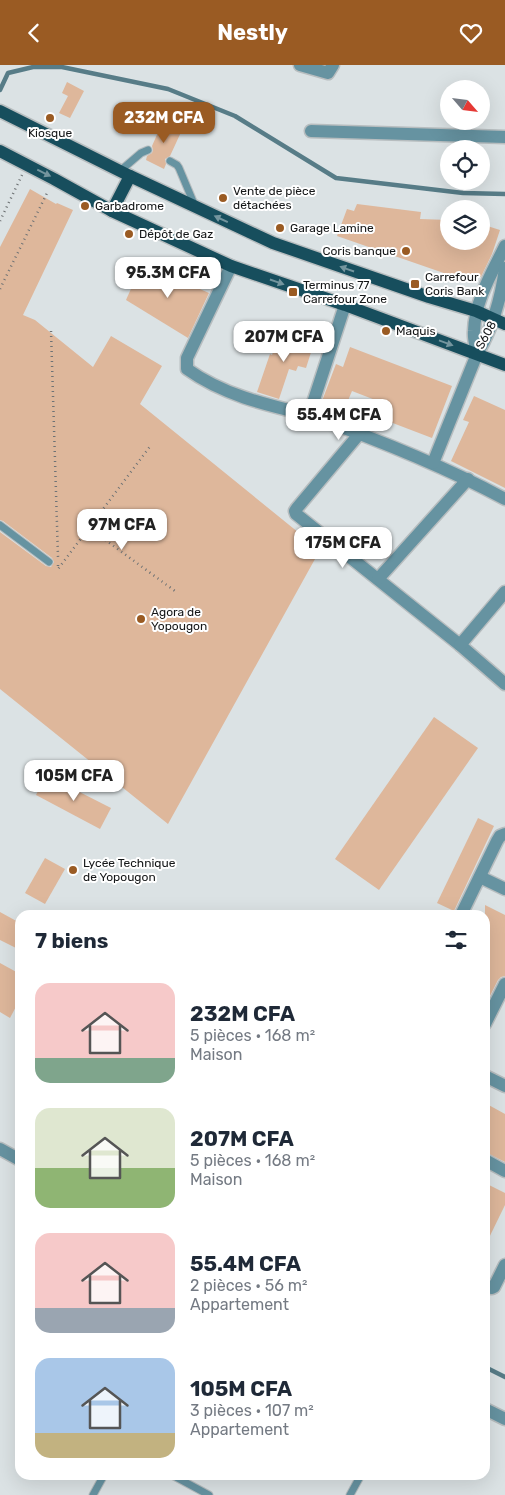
<!DOCTYPE html>
<html lang="fr">
<meta charset="utf-8">
<style>
:root{--surface:#fff;--page:#f2f2f3;--text:#1f2937;--muted:#747a83;--accent:#9a5b23}
body{margin:0;font-family:Rubik,sans-serif;background:var(--page);color:var(--text);height:100vh;display:flex;flex-direction:column;font-size:19px;white-space:nowrap}
*{box-sizing:border-box;margin:0}
p{font-size:16px;color:var(--muted)}
.icon{flex:none;width:28px;height:28px;fill:none;stroke:currentColor;stroke-width:2;stroke-linecap:round;stroke-linejoin:round}
.map{position:relative;flex:1;overflow:hidden}
.drawer{position:absolute;left:15px;top:845px;width:475px;height:570px;display:flex;flex-direction:column;background:var(--surface);border-radius:15px;box-shadow:0 5px 20px #0002}
.drawer>*{flex:none}
.needle{width:32px;rotate:118deg}
.tools{position:absolute;left:440px;top:15px;display:grid;gap:10px}
.tools a{display:grid;place-items:center;width:50px;height:50px;border-radius:50%;background:var(--surface);box-shadow:0 5px 20px #0002;font-size:25px}
.price{position:absolute;translate:-50% -42px;padding:0 11px;border-radius:10px;background:#fff;color:#222;font-size:16px;line-height:32px;filter:drop-shadow(0 1px 2px #0008)}
.price::after{content:'';position:absolute;left:50%;top:30px;width:15px;height:11px;margin-left:-8px;background:inherit;clip-path:polygon(0 0,100% 0,50% 100%)}
.price.current{background:var(--accent);color:#fff}
ul{padding:0;list-style:none}
li{display:flex;align-items:center;gap:15px;height:125px;padding:0 20px}
li span{display:grid;place-items:center;flex:none;width:140px;height:100px;border-radius:15px;color:#555}
li>.icon{margin-inline-start:auto}
span .icon{width:60px;height:60px;fill:#fffc;stroke-width:1}
li b{font-size:21px}
h2{display:flex;justify-content:space-between;align-items:center;height:60px;padding:0 20px;font-size:21px}
header{display:flex;justify-content:space-between;align-items:center;height:65px;padding:0 20px;background:var(--accent);color:#fff;font-size:22px;font-weight:700}
.map>svg:first-child{display:block}
.lines{fill:none;stroke-linecap:round;stroke-linejoin:round}
.stream{stroke:#577c87;stroke-width:4.5}
.building{fill:#deb79b}
.service-casing{stroke:#b7bdbf;stroke-width:9}
.minor-casing{stroke:#b7bdbf;stroke-width:15}
.tertiary-casing{stroke:#b7bdbf;stroke-width:15}
.primary-casing{stroke:#b7bdbf;stroke-width:15}
.path{stroke:#6e7274;stroke-width:2.5;stroke-dasharray:1 4;stroke-linecap:butt}
.service{stroke:#6693a1;stroke-width:7}
.minor{stroke:#6693a1;stroke-width:12}
.tertiary{stroke:#6693a1;stroke-width:12}
.primary{stroke:#174e5d;stroke-width:12}
.oneway{fill:#74959e}
.poi-dot{fill:#9a5b23;stroke:#fff;stroke-width:2}
.labels{text-anchor:middle;stroke-width:4;stroke-linejoin:round;paint-order:stroke}
.poi-label{font-size:12px;fill:#141617;stroke:#fff;text-anchor:start}
.street-label{font-size:12px;fill:#141617;stroke:#fff}
</style>
<header><svg class="icon" aria-label="back" viewBox="0 0 24 24"><path d="M15 5l-7 7 7 7"/></svg>Nestly<svg class="icon" aria-label="heart" viewBox="0 0 24 24"><path d="M12 20l-8-8c-3-5 5-10 8-4 3-6 11-1 8 4z"/></svg></header>
<div class="map">
<svg width="505" height="1430" viewBox="0 0 505 1430">
<rect width="100%" height="100%" fill="#dbe2e4"/>
<g class="lines">
<g class="stream">
<path d="M0,25L8,8L33,2H62L168,24L235,51L336,113L463,128L505,129"/>
<path d="M485,1302L505,1312"/>
</g>
</g>
<g class="building">
<path d="M67,17L84,26L70,53L59,48L68,31L62,28Z"/>
<path d="M163,56L182,65L170,91L165,94L166,99L164,104L146,95L147,91L152,88L153,85L152,81Z"/>
<path d="M30,124L56,139L57,138L73,145L23,250L35,255L93,302L111,271L162,301L140,339L320,485L168,759L0,624V467L46,501L51,502L54,497L52,493L3,456L0,455V182Z"/>
<path d="M357,139L421,147L420,154L449,155V176H481V159L500,165L492,189L481,212L461,214L337,171L347,144L354,146Z"/>
<path d="M142,199L209,228L188,273L126,235Z"/>
<path d="M280,267L314,278L306,303L298,301L296,306L289,304L279,334L257,327L270,289L272,290Z"/>
<path d="M350,282L452,321L432,373L377,352L383,338L352,326L344,345L322,336L336,299L343,302Z"/>
<path d="M474,331L505,345V423L451,396L469,357L463,355Z"/>
<path d="M434,652L478,683L379,825L335,794Z"/>
<path d="M46,710L111,743L100,764L36,730Z"/>
<path d="M478,753L494,761L454,846L437,838Z"/>
<path d="M45,793L65,804L45,839L25,828Z"/>
<path d="M485,840L505,850V911L501,912L498,915L485,941Z"/>
<path d="M0,847L20,858V885L0,875Z"/>
<path d="M0,898L20,909V934L10,953L0,947Z"/>
<path d="M485,1038L505,1049V1097L485,1087Z"/>
<path d="M485,1118L505,1128V1140L485,1181Z"/>
</g>
<g class="lines">
<g class="service-casing">
<g id="service">
<path d="M170,96L177,100L179,103L195,141"/>
<path d="M120,106L141,88L148,85"/>
<path d="M0,460L49,497"/>
<path d="M172,1410L209,1430"/>
<path d="M93,1430L104,1410"/>
<path d="M350,1430L361,1410"/>
</g>
</g>
<g class="minor-casing">
<g id="minor">
<path d="M300,0L328,8L333,0"/>
<path d="M311,66L505,72"/>
<path d="M231,201L187,293V304C223,330 267,340 309,350"/>
<path d="M345,240L309,350C376,374 442,400 505,434"/>
<path d="M360,368L297,443L295,446L296,449L460,580L505,619"/>
<path d="M433,398L477,289"/>
<path d="M378,514L468,414"/>
<path d="M460,580L505,527"/>
<path d="M480,812L505,824"/>
<path d="M461,850L497,776L500,771L505,769"/>
<path d="M485,959L505,919"/>
<path d="M485,1011L505,1021"/>
<path d="M0,1084L20,1095"/>
<path d="M485,1095L505,1106"/>
<path d="M485,1220L492,1223L494,1222L505,1200"/>
<path d="M485,1344L505,1354"/>
</g>
</g>
<g class="tertiary-casing">
<g id="tertiary">
<path d="M477,289C476,282 473,273 474,266C475,235 492,208 505,181"/>
<path d="M477,289C493,262 501,234 505,203"/>
</g>
</g>
<g class="primary-casing">
<g id="primary">
<path d="M0,46L130,111L273,178L429,232L476,246L505,259"/>
<path d="M0,86L54,114L112,146L231,201L345,240L505,300"/>
<path d="M112,146L130,111"/>
</g>
</g>
<g class="path">
<path d="M0,156L22,110"/>
<path d="M0,224L48,126"/>
<path d="M51,266L58,492"/>
<path d="M89,463L175,526"/>
<path d="M58,500V504L151,380"/>
</g>
<use href="#service" class="service"/>
<use href="#minor" class="minor"/>
<use href="#tertiary" class="tertiary"/>
<use href="#primary" class="primary"/>
</g>
<defs><path id="oneway-solid" d="M-6-.8H1V-3.2L6.5 0L1 3.2V.8H-6Z" transform="scale(1.25)"/></defs>
<g class="oneway">
<use href="#oneway-solid" transform="translate(44 108) rotate(26)"/>
<use href="#oneway-solid" transform="translate(221 154) rotate(-155)"/>
<use href="#oneway-solid" transform="translate(347 204) rotate(-161)"/>
<use href="#oneway-solid" transform="translate(277 217) rotate(19)"/>
<use href="#oneway-solid" transform="translate(446 278) rotate(20)"/>
</g>
<g class="poi-dot">
<circle cx="50" cy="53" r="5"/>
<circle cx="223" cy="133" r="5"/>
<circle cx="85" cy="141" r="5"/>
<circle cx="280" cy="163" r="5"/>
<circle cx="129" cy="169" r="5"/>
<circle cx="406" cy="186" r="5"/>
<rect x="410" y="214" width="10" height="10" rx="2.5"/>
<rect x="288" y="222" width="10" height="10" rx="2.5"/>
<circle cx="386" cy="266" r="5"/>
<circle cx="141" cy="554" r="5"/>
<circle cx="73" cy="805" r="5"/>
</g>
<g class="labels">
<g class="poi-label">
<text x="50" y="72" text-anchor="middle">Kiosque</text>
<text x="233" y="130">Vente de pièce<tspan x="233" dy="14">détachées</tspan></text>
<text x="95" y="145">Garbadrome</text>
<text x="290" y="167">Garage Lamine</text>
<text x="139" y="173">Dépôt de Gaz</text>
<text x="396" y="190" text-anchor="end">Coris banque</text>
<text x="425" y="216">Carrefour<tspan x="425" dy="14">Coris Bank</tspan></text>
<text x="303" y="224">Terminus 77<tspan x="303" dy="14">Carrefour Zone</tspan></text>
<text x="396" y="270">Maquis</text>
<text x="151" y="551">Agora de<tspan x="151" dy="14">Yopougon</tspan></text>
<text x="83" y="802">Lycée Technique<tspan x="83" dy="14">de Yopougon</tspan></text>
</g>
<g class="street-label">
<text transform="translate(486 270) rotate(-62)" y="4">S608</text>
</g>
</g>
</svg>
<div class="tools">
<a><svg class="needle" viewBox="-14 -14 28 28"><path d="M0-13l5 13h-10z" fill="#e53935"/><path d="M0 13l5-13h-10z" fill="#747a83"/></svg></a>
<a><svg class="icon" aria-label="locate" viewBox="0 0 24 24"><circle cx="12" cy="12" r="6"/><path d="M12 2v4M12 18v4M2 12h4M18 12h4"/></svg></a>
<a><svg class="icon" aria-label="layers" viewBox="0 0 24 24"><path d="M12 4l9 5-9 5-9-5zM3 14l9 5 9-5"/></svg></a>
</div>
<b class="price current" style="left:164px;top:79px">232M CFA</b>
<b class="price" style="left:168px;top:234px">95.3M CFA</b>
<b class="price" style="left:284px;top:298px">207M CFA</b>
<b class="price" style="left:339px;top:376px">55.4M CFA</b>
<b class="price" style="left:122px;top:486px">97M CFA</b>
<b class="price" style="left:343px;top:504px">175M CFA</b>
<b class="price" style="left:74px;top:737px">105M CFA</b>
<section class="drawer">
<h2>7 biens<svg class="icon" aria-label="filters" viewBox="0 0 24 24"><path d="M4 7h16M4 17h16"/><circle cx="9" cy="7" r="2"/><circle cx="15" cy="17" r="2"/></svg></h2>
<ul>
<li><span style="background:linear-gradient(#f6c9c9 75%,#7fa58c 0)"><svg class="icon" aria-label="home" viewBox="0 0 24 24"><path d="M3 11l9-7 9 7M6 9v11h12V9"/></svg></span><div><b>232M CFA</b><p>5 pièces · 168 m²</p><p>Maison</p></div></li>
<li><span style="background:linear-gradient(#dfe7d0 60%,#8fb573 0)"><svg class="icon" aria-label="home" viewBox="0 0 24 24"><path d="M3 11l9-7 9 7M6 9v11h12V9"/></svg></span><div><b>207M CFA</b><p>5 pièces · 168 m²</p><p>Maison</p></div></li>
<li><span style="background:linear-gradient(#f6c9c9 75%,#9aa5b1 0)"><svg class="icon" aria-label="home" viewBox="0 0 24 24"><path d="M3 11l9-7 9 7M6 9v11h12V9"/></svg></span><div><b>55.4M CFA</b><p>2 pièces · 56 m²</p><p>Appartement</p></div></li>
<li><span style="background:linear-gradient(#a9c7e8 75%,#c2b280 0)"><svg class="icon" aria-label="home" viewBox="0 0 24 24"><path d="M3 11l9-7 9 7M6 9v11h12V9"/></svg></span><div><b>105M CFA</b><p>3 pièces · 107 m²</p><p>Appartement</p></div></li>
</ul>
</section>
</div>
